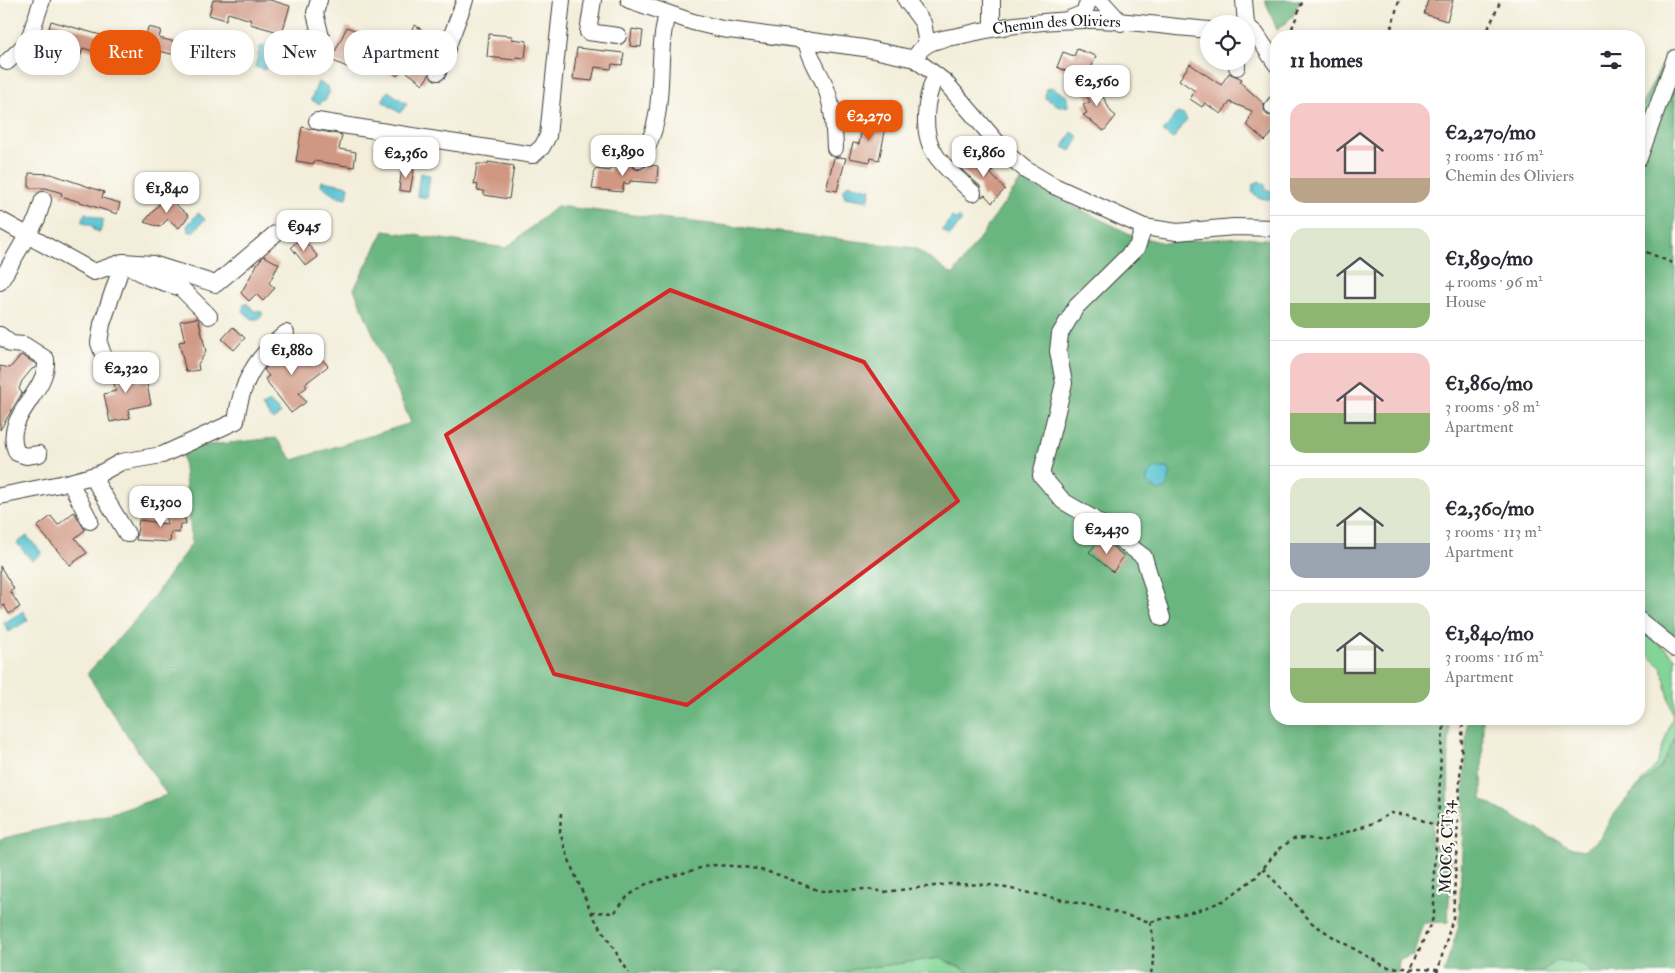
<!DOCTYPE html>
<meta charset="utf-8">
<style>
:root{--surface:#fff;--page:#f7f7f7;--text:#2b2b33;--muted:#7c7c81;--line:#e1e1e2;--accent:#ea580c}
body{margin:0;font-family:"IM FELL Double Pica",serif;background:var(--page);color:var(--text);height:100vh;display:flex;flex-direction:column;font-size:19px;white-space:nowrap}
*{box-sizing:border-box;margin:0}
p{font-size:16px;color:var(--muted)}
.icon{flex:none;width:28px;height:28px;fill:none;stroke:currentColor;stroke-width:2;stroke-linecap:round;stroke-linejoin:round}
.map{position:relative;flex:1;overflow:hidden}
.drawer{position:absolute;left:1270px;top:30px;width:375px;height:695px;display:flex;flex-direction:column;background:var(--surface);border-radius:20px;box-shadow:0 2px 8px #0003}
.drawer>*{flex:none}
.hud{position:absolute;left:15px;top:30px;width:475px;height:45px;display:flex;gap:10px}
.fabs{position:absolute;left:1200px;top:15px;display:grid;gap:10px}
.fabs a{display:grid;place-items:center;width:55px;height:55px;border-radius:50%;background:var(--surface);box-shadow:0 2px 8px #0003;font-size:25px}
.price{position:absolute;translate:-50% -42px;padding:0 11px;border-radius:10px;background:#fff;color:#222;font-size:16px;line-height:32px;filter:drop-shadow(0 1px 2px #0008)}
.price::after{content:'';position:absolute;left:50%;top:30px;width:15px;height:11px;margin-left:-8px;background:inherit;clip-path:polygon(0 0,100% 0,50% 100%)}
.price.selected{background:var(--accent);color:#fff}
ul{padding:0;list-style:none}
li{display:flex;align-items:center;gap:15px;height:125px;padding:0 20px}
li+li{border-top:1px solid var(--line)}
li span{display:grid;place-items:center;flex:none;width:140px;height:100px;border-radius:15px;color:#555}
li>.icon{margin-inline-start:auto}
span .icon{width:60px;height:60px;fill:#fffc;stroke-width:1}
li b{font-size:21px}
h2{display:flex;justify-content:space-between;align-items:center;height:60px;padding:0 20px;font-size:21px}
.chip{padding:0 18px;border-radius:20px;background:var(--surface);box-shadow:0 2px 8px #0003;font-size:18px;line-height:45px}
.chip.selected{background:var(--accent);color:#fff}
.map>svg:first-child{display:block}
.green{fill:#83d597;stroke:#50785a}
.forest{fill:#6ab680;stroke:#43694e}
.water{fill:#56c3d0;stroke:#397076}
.building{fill:#d09783}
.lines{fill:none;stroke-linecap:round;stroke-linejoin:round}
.minor-casing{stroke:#3c3c38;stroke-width:18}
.path{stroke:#3c3c38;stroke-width:2.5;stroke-dasharray:4 4;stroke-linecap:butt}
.minor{stroke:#fff;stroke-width:16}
.marked{fill:#d62828;fill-opacity:0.2;stroke:#d62828;stroke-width:4;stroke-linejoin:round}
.labels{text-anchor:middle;stroke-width:4.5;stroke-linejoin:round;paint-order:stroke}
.street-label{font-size:16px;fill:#1c1c1c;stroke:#fdfcf7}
</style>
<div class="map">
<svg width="1675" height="973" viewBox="0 0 1675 973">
<rect width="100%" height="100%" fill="#fdfcf7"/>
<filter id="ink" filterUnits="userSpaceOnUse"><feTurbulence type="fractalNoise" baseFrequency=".02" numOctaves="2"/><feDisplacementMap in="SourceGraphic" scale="10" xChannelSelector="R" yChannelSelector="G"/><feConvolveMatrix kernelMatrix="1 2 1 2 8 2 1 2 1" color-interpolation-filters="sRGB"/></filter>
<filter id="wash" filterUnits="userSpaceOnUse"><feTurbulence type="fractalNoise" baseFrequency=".0096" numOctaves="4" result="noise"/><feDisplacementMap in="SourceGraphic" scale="20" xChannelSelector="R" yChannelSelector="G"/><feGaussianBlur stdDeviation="1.12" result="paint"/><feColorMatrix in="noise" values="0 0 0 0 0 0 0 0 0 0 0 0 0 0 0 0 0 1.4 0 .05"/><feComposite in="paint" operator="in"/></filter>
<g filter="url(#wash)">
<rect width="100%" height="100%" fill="#f3eeda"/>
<g class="green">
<path d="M1639,627L1675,657V783L1629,796L1656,766L1673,716L1662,668L1639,646Z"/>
<path d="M940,958L971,973H846L850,970Z"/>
<path d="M1558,960L1585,965L1592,973H1539Z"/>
</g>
<g class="forest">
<path d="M1265,0H1300L1293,16L1277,30Z"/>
<path d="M1668,54L1675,56V641L1639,611V110Z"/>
<path d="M1021,180L1132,235L1165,243L1240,237L1276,240V719H1449L1448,826L1433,822L1431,842L1451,856L1448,922L1423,923L1413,956L1399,960L1398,973H971L940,958L850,970L846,973H0V839L119,811L167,795L87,674L144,610L192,543L182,448L276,438L293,460L411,423L354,289L384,231L506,248L557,206L915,248L953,275Z"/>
<path d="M1467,719H1483L1482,800L1572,848L1584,850L1600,838L1612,817L1629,796L1660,768L1675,738V973H1592L1585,965L1558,960L1539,973H1444L1459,925Z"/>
</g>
<g class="water">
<path d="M267,46L270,50L265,70L255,67L260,47Z"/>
<path d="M318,82L328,87L327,89L330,91L325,101L322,100L320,104L311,100Z"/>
<path d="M1052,87L1068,97V106L1061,107L1045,98L1046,89Z"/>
<path d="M388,91L407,104L400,113L382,101Z"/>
<path d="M1177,113L1184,115L1187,120L1173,139L1163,132Z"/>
<path d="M1072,132L1079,137L1071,151L1063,147Z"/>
<path d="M420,173L430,175L427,198L417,196Z"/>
<path d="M322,181L349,186L347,198L336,196L321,185Z"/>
<path d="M1259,181L1265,185L1266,190L1276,191L1275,200L1258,198L1252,191L1253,185Z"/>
<path d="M848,184L871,189L868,201L845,197L843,191Z"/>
<path d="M85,213L104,220L100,232L93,230L94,227L82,222Z"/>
<path d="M198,213L205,219L193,232H189L187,226Z"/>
<path d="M952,217L957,220L959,217L962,220L950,236L942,230Z"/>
<path d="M244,304H248L254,311L262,312V316L259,319H252L243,311Z"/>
<path d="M269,402L281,413L273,420L262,407Z"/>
<path d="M1155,468H1168L1171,473L1166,488L1159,491L1146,482L1148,475Z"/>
<path d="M27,536L42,553L32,561L17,543Z"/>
<path d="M23,611L28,620L9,632L4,623Z"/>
</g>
<g id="blocks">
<g class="building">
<path d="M213,0H270L290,6L282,33L250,24L251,20L228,13L226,20L209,15Z"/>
<path d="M1428,0H1453L1447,21L1424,14Z"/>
<path d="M51,21L104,36L99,53L83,48L81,55L66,51L63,60L42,54Z"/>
<path d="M415,25L426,33L417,45L433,57L429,75L423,84L403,69L397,76L387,69L407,41L405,39Z"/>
<path d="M148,27L161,30L159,38L184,44L181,56L158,51L157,57L142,53Z"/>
<path d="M347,27L364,34L349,68L331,60Z"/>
<path d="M632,29L643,31L641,47L630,46Z"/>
<path d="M489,34L512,36V39L527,41L525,58L516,57L515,60L487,57Z"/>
<path d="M577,48L624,53L622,65L612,64L611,69L595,67L592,81L573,79Z"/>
<path d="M1077,49L1096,56L1085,84L1066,77L1068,72L1057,67L1063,52L1074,56Z"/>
<path d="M1190,64L1221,85L1229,73L1242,79L1240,82L1264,104V110L1267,115L1276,116V129L1265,141L1247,125L1252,111L1230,102L1221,114L1205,103L1202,107L1190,99L1195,91L1179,80Z"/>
<path d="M1095,81L1111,112L1116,116L1104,131L1083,115L1087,113L1083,105L1090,102L1082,87Z"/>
<path d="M864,119L883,123L881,130L885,132L879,160L871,158L870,162L849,158L853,143L859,144Z"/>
<path d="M302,127L342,135L339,149L356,152L354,167L314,161V164L296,161Z"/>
<path d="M977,154L993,170L990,173L1005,189L992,203L985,195L982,197L980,186L961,169Z"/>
<path d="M839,157L846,158L837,191L826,189L834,158Z"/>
<path d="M620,159L629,161L634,168L638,170L648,165L658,166L657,183L630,181L629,184L624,183L622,192L592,189L595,169L610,171L611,166L619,168Z"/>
<path d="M488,162L514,166L509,199L484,195V191L477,190L478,185L474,184L477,164H488Z"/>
<path d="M402,167L414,169L410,192L399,190Z"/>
<path d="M29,173L51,174L104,192L102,198L120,203L117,214L61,196L62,193L46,188H29Z"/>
<path d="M166,196L189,216L179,228L168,219L160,227L144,222Z"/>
<path d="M302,237L318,257L306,266L291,247Z"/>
<path d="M264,256L279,264L269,283L275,288L263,301L256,294L249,301L241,293L259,261Z"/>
<path d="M197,318L199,321L206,352L198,364L199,370L186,372L179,342L185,341L180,321Z"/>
<path d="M233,327L245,338L234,350L222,339Z"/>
<path d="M293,344L309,365L320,357L328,366L305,384L307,387L299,393L306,402L291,413L265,379L269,376L264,370L280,352Z"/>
<path d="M21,355L36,364L35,368L32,369L22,381L19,389L22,393L0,430V366L10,368Z"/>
<path d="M132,361L136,383L146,380L151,404L128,409L130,418L110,422L104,394L116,391L114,384L121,382L117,364Z"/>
<path d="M183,509L186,524H180L179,533L171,532L170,542L136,540L139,520L167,524L165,513Z"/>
<path d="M74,512L85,530L75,538L87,553L70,565L37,527L51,516L58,525Z"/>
<path d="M1102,538L1124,556L1113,572L1089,552Z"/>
<path d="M0,566L14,589L10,591L20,607L9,614L4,605L0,608Z"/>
</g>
</g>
</g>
<g filter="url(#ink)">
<use href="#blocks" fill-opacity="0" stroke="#3c3c38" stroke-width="1"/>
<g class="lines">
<g class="minor-casing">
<g id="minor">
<path d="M319,0L315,13L321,37"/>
<path d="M593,0L588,32L618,36"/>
<path d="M629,0L693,22L722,29L864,48L915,59L945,82L1008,155L1025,169L1052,185L1144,227L1177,232L1234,227L1276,228"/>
<path d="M906,0L923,23L927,44"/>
<path d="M1100,0L1121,23"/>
<path d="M1244,0L1246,24"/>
<path d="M1067,20L1084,13L1089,0"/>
<path d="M1246,25L1256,34L1276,64"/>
<path d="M992,28V0"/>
<path d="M806,40C809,57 817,68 824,83C833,104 834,125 835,148"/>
<path id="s1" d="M915,59C922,39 946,39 963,35C1006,25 1051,19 1095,20C1133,21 1171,27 1209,30"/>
<path d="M1237,61V67"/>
<path d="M7,62L28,42L42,0"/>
<path d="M438,72L465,0"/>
<path d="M936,75C925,98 920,134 937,157C947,170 961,182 973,193"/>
<path d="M1273,107L1276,103"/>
<path d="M317,121L533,155L542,147L548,136L562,0"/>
<path d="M1639,158L1675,58"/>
<path d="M639,160C670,119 654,61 667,14"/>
<path d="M0,220L94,272L123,262L153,264L216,284L275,234"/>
<path d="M1144,227L1137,247L1076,307L1060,334L1058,351L1064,383L1041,475L1063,501L1092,518L1144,557L1162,618"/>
<path d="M127,265L150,278L181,288L209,316"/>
<path d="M0,282L37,219L43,200"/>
<path d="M0,335L11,344L24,345L46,359C49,393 0,417 17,453L26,456L39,454"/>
<path d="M108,368L99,343L102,324L123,262"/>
<path d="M92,476L127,534"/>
<path d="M70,482L90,521"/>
<path d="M0,496L70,482L99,474L121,462L162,455L236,421C241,382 256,357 286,333"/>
<path d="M1639,620L1675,649"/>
</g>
</g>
<g class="path">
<path d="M1289,36L1303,0"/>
<path d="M1389,36L1399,0"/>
<path d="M1485,36L1501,0"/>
<path d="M1639,249L1675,264"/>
<path d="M561,813L560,833L572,868L593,916L629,973"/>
<path d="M1263,868L1312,923L1335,938L1386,967L1437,970"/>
<path d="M591,912L614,913L628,896L646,884L710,865L735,866L757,869L779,875L820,891L867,889L885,892L949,884L992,885L1092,906L1150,922L1203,909L1225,900L1256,877L1278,850L1293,839L1306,838L1322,841L1373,823L1391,813L1409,815L1457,834"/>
<path d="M1150,922C1154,931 1154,964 1151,973"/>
<path d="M1409,973L1434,916V868L1439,807L1441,747L1445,719"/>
<path d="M1437,973L1453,918L1463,719"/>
</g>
<use href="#minor" class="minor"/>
</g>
</g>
<path class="marked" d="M670,290L864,362L958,501L687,705L554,674L446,435Z"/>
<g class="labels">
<g class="street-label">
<text dy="6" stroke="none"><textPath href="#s1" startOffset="151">Chemin des Oliviers</textPath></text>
<text transform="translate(1446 847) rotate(-88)" y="6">MOC6, CT34</text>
</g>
</g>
</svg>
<div class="fabs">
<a><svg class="icon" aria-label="locate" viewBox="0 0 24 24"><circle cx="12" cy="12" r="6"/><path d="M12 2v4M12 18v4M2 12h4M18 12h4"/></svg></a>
</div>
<b class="price" style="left:1097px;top:107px">€2,560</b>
<b class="price selected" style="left:869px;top:142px">€2,270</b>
<b class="price" style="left:623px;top:177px">€1,890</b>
<b class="price" style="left:984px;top:178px">€1,860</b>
<b class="price" style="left:406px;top:179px">€2,360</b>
<b class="price" style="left:167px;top:214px">€1,840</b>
<b class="price" style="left:304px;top:252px">€945</b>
<b class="price" style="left:292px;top:376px">€1,880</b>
<b class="price" style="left:126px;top:394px">€2,320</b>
<b class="price" style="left:161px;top:528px">€1,300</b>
<b class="price" style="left:1107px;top:555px">€2,430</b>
<div class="hud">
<a class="chip">Buy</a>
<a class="chip selected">Rent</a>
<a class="chip">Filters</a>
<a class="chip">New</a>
<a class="chip">Apartment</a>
</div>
<section class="drawer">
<h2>11 homes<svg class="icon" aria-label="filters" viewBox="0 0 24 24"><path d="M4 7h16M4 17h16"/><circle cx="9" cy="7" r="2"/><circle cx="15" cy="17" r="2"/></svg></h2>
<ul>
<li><span style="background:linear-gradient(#f6c9c9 75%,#b9a48a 0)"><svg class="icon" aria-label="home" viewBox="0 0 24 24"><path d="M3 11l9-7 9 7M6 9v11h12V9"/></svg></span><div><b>€2,270/mo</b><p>3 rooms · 116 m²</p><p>Chemin des Oliviers</p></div></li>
<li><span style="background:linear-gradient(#dfe7d0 75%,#8fb573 0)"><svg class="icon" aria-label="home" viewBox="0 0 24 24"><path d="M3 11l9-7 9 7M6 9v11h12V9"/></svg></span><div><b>€1,890/mo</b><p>4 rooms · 96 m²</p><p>House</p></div></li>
<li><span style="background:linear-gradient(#f6c9c9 60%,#8fb573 0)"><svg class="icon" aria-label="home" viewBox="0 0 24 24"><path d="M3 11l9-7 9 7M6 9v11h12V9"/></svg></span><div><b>€1,860/mo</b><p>3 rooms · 98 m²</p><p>Apartment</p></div></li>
<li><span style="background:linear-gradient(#dfe7d0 65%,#9aa5b1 0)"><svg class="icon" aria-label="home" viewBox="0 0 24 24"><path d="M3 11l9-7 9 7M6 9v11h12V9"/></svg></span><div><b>€2,360/mo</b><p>3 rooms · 113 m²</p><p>Apartment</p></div></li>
<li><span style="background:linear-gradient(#dfe7d0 65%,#8fb573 0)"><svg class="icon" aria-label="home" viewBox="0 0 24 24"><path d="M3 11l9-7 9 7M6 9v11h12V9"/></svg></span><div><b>€1,840/mo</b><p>3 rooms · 116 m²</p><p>Apartment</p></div></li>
</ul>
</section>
</div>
